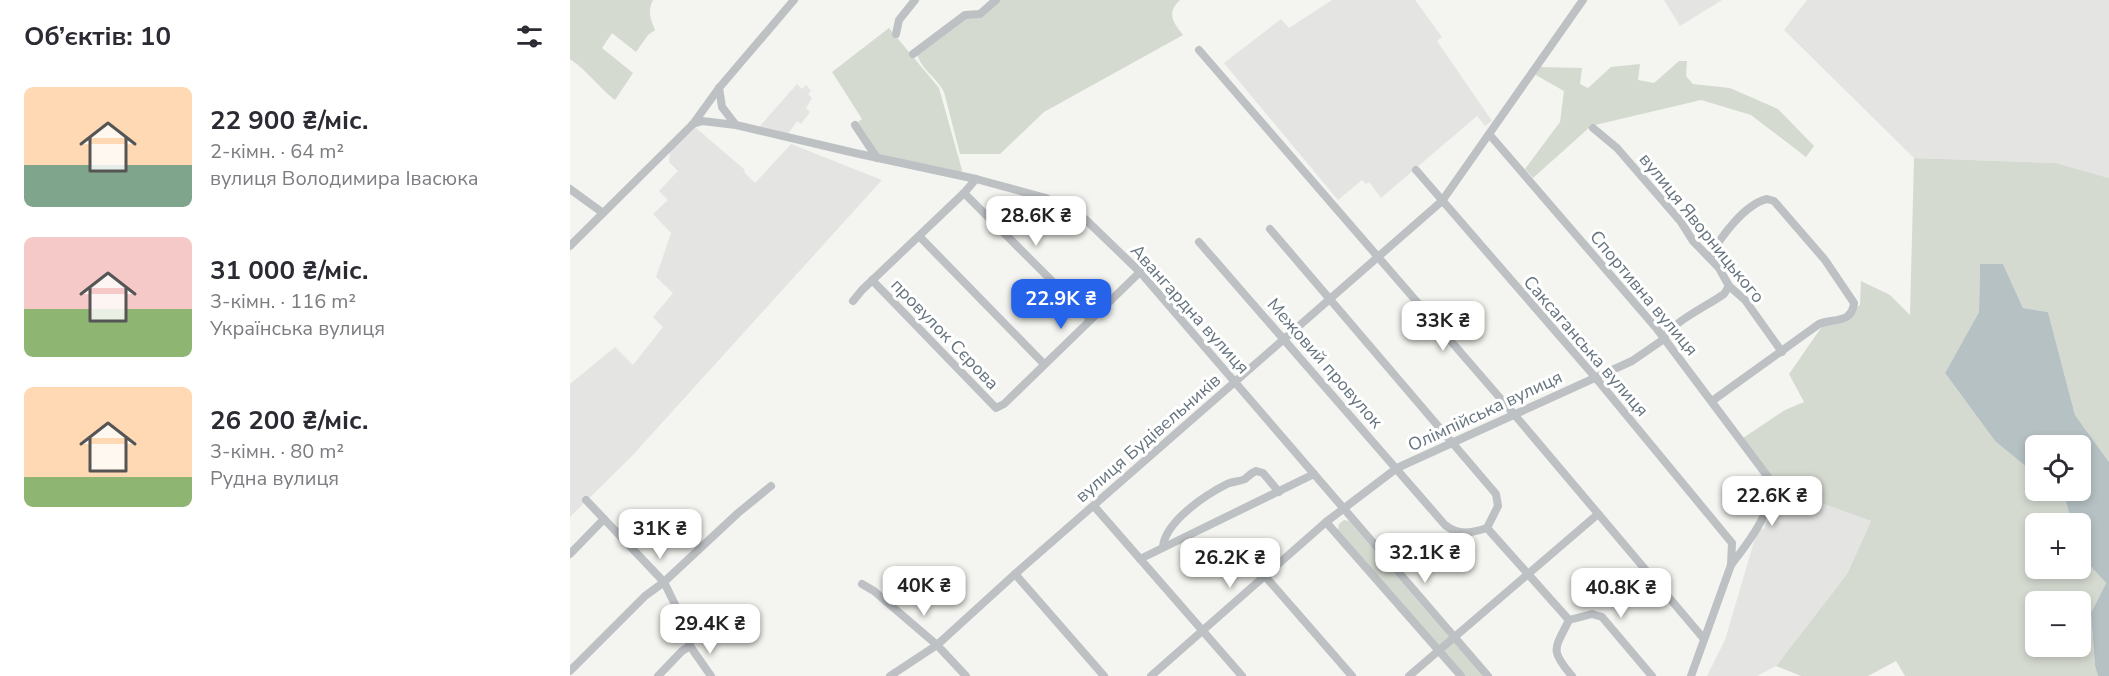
<!DOCTYPE html>
<html lang="uk">
<meta charset="utf-8">
<style>
:root{--surface:#fff;--page:#f2f2f3;--text:#2b2b33;--muted:#7c7c81;--accent:#2563eb}
body{margin:0;font-family:"Nunito Sans",sans-serif;background:var(--page);color:var(--text);height:100vh;display:flex;flex-direction:column;font-size:22px;white-space:nowrap}
*{box-sizing:border-box;margin:0}
p{font-size:20px;color:var(--muted)}
.icon{flex:none;width:33px;height:33px;fill:none;stroke:currentColor;stroke-width:2;stroke-linecap:round;stroke-linejoin:round}
.map{position:relative;flex:1;overflow:hidden}
.panel{display:flex;flex-direction:column;background:var(--surface);width:570px}
.panel>*{flex:none}
.fabs{position:absolute;left:1455px;top:435px;display:grid;gap:12px}
.fabs a{display:grid;place-items:center;width:66px;height:66px;border-radius:9px;background:var(--surface);box-shadow:0 3px 9px #0003;font-size:30px}
.price{position:absolute;translate:-50% -51px;padding:0 14px;border-radius:12px;background:#fff;color:#222;font-size:20px;line-height:39px;filter:drop-shadow(0 2px 3px #0008)}
.price::after{content:'';position:absolute;left:50%;top:36px;width:18px;height:14px;margin-left:-9px;background:inherit;clip-path:polygon(0 0,100% 0,50% 100%)}
.price.current{background:var(--accent);color:#fff}
ul{padding:0;list-style:none}
li{display:flex;align-items:center;gap:18px;height:150px;padding:0 24px}
li span{display:grid;place-items:center;flex:none;width:168px;height:120px;border-radius:9px;color:#555}
li>.icon{margin-inline-start:auto}
span .icon{width:72px;height:72px;fill:#fffc;stroke-width:1}
li b{font-size:26px}
h2{display:flex;justify-content:space-between;align-items:center;height:72px;padding:0 24px;font-size:26px}
main{display:flex;flex:1;min-height:0}
.map>svg:first-child{display:block}
.built{fill:#e4e5e3}
.green{fill:#d5dad1;fill-rule:evenodd}
.water{fill:#b6c1c4}
.lines{fill:none;stroke-linecap:round;stroke-linejoin:round}
.minor{stroke:#bdc1c4;stroke-width:8}
.labels{text-anchor:middle;stroke-width:6;stroke-linejoin:round;paint-order:stroke}
.street-label{font-size:18px;fill:#65747e;stroke:#fff}
</style>
<main>
<section class="panel">
<h2>Об’єктів: 10<svg class="icon" aria-label="filters" viewBox="0 0 24 24"><path d="M4 7h16M4 17h16"/><circle cx="9" cy="7" r="2"/><circle cx="15" cy="17" r="2"/></svg></h2>
<ul>
<li><span style="background:linear-gradient(#ffd9b3 65%,#7fa58c 0)"><svg class="icon" aria-label="home" viewBox="0 0 24 24"><path d="M3 11l9-7 9 7M6 9v11h12V9"/></svg></span><div><b>22 900 ₴/міс.</b><p>2-кімн. · 64 m²</p><p>вулиця Володимира Івасюка</p></div></li>
<li><span style="background:linear-gradient(#f6c9c9 60%,#8fb573 0)"><svg class="icon" aria-label="home" viewBox="0 0 24 24"><path d="M3 11l9-7 9 7M6 9v11h12V9"/></svg></span><div><b>31 000 ₴/міс.</b><p>3-кімн. · 116 m²</p><p>Українська вулиця</p></div></li>
<li><span style="background:linear-gradient(#ffd9b3 75%,#8fb573 0)"><svg class="icon" aria-label="home" viewBox="0 0 24 24"><path d="M3 11l9-7 9 7M6 9v11h12V9"/></svg></span><div><b>26 200 ₴/міс.</b><p>3-кімн. · 80 m²</p><p>Рудна вулиця</p></div></li>
</ul>
</section>
<div class="map">
<svg width="1539" height="676" viewBox="0 0 1539 676">
<rect width="100%" height="100%" fill="#f4f4f0"/>
<g class="built">
<path d="M762,0H845L872,37L867,41L922,121L915,126L907,116L811,198L799,182L796,184L792,180L768,200L654,63L711,19L719,28Z"/>
<path d="M1094,0H1152L1110,26Z"/>
<path d="M1237,0H1539V178L1486,163L1344,158L1214,30Z"/>
<path d="M227,84L232,89L236,85L241,91L238,94L242,98L236,108L240,112L231,124L227,121L218,134L189,127Z"/>
<path d="M125,127L175,170L174,172L185,183L221,144L312,180L61,457L0,517V384L45,347L63,365L93,327L83,317L103,293L86,277L101,233L83,214L98,200L89,191L108,171L99,162L100,150Z"/>
<path d="M1209,488L1301,521L1277,574L1206,666L1187,676H1137L1155,640L1188,528L1194,529L1201,501L1205,502Z"/>
</g>
<g class="green">
<path d="M0,0H83C77,11 81,20 85,30L78,35L66,52L42,33L32,48L63,73L45,100C28,87 17,70 0,59Z"/>
<path d="M428,0H610C596,13 603,22 613,35L474,112L430,154H390L374,92C367,78 351,69 347,54L397,17C411,19 418,9 428,0Z"/>
<path d="M319,28L369,88L392,170L391,173L309,155L288,122L292,119L262,72Z"/>
<path d="M1109,61H1117L1116,76L1123,84L1160,88L1208,109L1244,146L1236,157L1181,115L1131,100L1021,126L963,178L955,169L990,122L994,91L964,74L969,67L1012,68L1010,84L1018,88L1041,67L1070,64L1068,80L1084,83Z"/>
<path d="M1344,158L1486,163L1539,178V462L1505,415L1478,312L1453,308L1433,264L1410,265L1409,312L1375,373L1425,441L1465,474L1466,490C1496,491 1494,496 1502,523L1466,524V568H1510L1511,553L1536,583L1521,613L1525,666L1528,676H1335L1326,661L1298,676H1231L1206,666L1277,574L1301,521L1209,488L1173,438L1215,410L1234,402L1219,374L1253,325L1260,323L1290,305L1291,281L1320,295L1340,315ZM1466,602H1510V646H1466Z"/>
<path d="M774,520L779,521L879,637L869,646L768,531L769,524Z"/>
<path d="M882,643H885L914,676H894L875,654V649Z"/>
</g>
<path class="water" d="M1410,264H1433L1453,308L1478,312L1505,415L1539,462V676H1528L1525,666L1521,613L1536,583L1511,555L1510,524L1502,523L1495,499L1485,491L1510,490V446H1466L1465,474L1425,441L1375,373L1409,312Z"/>
<g class="lines">
<g class="minor">
<path d="M326,34L329,20L345,0"/>
<path d="M629,50L943,413L1134,639"/>
<path d="M343,54L395,15L410,14L426,0"/>
<path d="M149,88L152,107L165,124"/>
<path d="M123,124L132,121L166,125L285,153L406,179L476,198L515,219L570,272L918,676"/>
<path d="M285,125L307,158"/>
<path d="M1023,128L1047,148L1111,222L1123,241L1149,268L1159,286L1175,300L1212,352"/>
<path d="M919,134L1087,329L1198,477C1207,508 1179,541 1161,565"/>
<path d="M846,170L1025,377L1162,543L1161,565L1121,676"/>
<path d="M0,189L33,213"/>
<path d="M394,193L520,319"/>
<path d="M700,229L926,494L928,506L917,528"/>
<path d="M349,236L474,364"/>
<path d="M629,242L875,525C889,536 901,533 917,528"/>
<path d="M0,246L123,124L149,88L224,0"/>
<path d="M1140,258C1149,238 1175,204 1197,199L1204,201L1255,260L1284,303C1282,324 1263,318 1249,324L1142,401"/>
<path d="M302,280L426,408L434,404L570,272"/>
<path d="M283,301L292,290L394,193L406,179"/>
<path d="M16,500L94,582L115,625L120,646L141,676"/>
<path d="M524,506L672,676"/>
<path d="M756,522L891,676"/>
<path d="M917,528L999,620"/>
<path d="M593,547C595,522 635,495 657,484C663,481 669,482 675,479C679,476 681,473 686,471L693,473L709,492"/>
<path d="M0,554L34,519"/>
<path d="M570,559L744,474"/>
<path d="M445,574L534,676"/>
<path d="M695,576L782,676"/>
<path d="M292,584L304,591L367,645L396,676"/>
<path d="M999,620L1022,614L1032,617L1082,676"/>
<path d="M999,620C985,649 979,649 1002,676"/>
<path d="M0,671L75,596L94,582L168,513L201,486"/>
<path d="M88,676L112,651L120,646"/>
<path d="M320,676L367,645L445,574L872,201L1013,0"/>
<path d="M581,676L756,522L827,468L1062,361L1094,339C1100,323 1139,305 1154,294L1159,286"/>
<path d="M839,676L1028,514"/>
</g>
</g>
<g class="labels">
<g class="street-label">
<text transform="translate(1132 228) rotate(51)" y="6">вулиця Яворницького</text>
<text transform="translate(1074 293) rotate(50)" y="6">Спортивна вулиця</text>
<text transform="translate(620 309) rotate(48)" y="6">Авангардна вулиця</text>
<text transform="translate(375 334) rotate(46)" y="6">провулок Сєрова</text>
<text transform="translate(1016 346) rotate(49)" y="6">Саксаганська вулиця</text>
<text transform="translate(755 363) rotate(49)" y="6">Межовий провулок</text>
<text transform="translate(915 411) rotate(-25)" y="6">Олімпійська вулиця</text>
<text transform="translate(578 438) rotate(-41)" y="6">вулиця Будівельників</text>
</g>
</g>
</svg>
<div class="fabs">
<a><svg class="icon" aria-label="locate" viewBox="0 0 24 24"><circle cx="12" cy="12" r="6"/><path d="M12 2v4M12 18v4M2 12h4M18 12h4"/></svg></a>
<a>+</a>
<a>−</a>
</div>
<b class="price" style="left:466px;top:247px">28.6K ₴</b>
<b class="price current" style="left:491px;top:330px">22.9K ₴</b>
<b class="price" style="left:873px;top:352px">33K ₴</b>
<b class="price" style="left:1202px;top:527px">22.6K ₴</b>
<b class="price" style="left:90px;top:560px">31K ₴</b>
<b class="price" style="left:855px;top:584px">32.1K ₴</b>
<b class="price" style="left:660px;top:589px">26.2K ₴</b>
<b class="price" style="left:354px;top:617px">40K ₴</b>
<b class="price" style="left:1051px;top:619px">40.8K ₴</b>
<b class="price" style="left:140px;top:655px">29.4K ₴</b>
</div>
</main>
